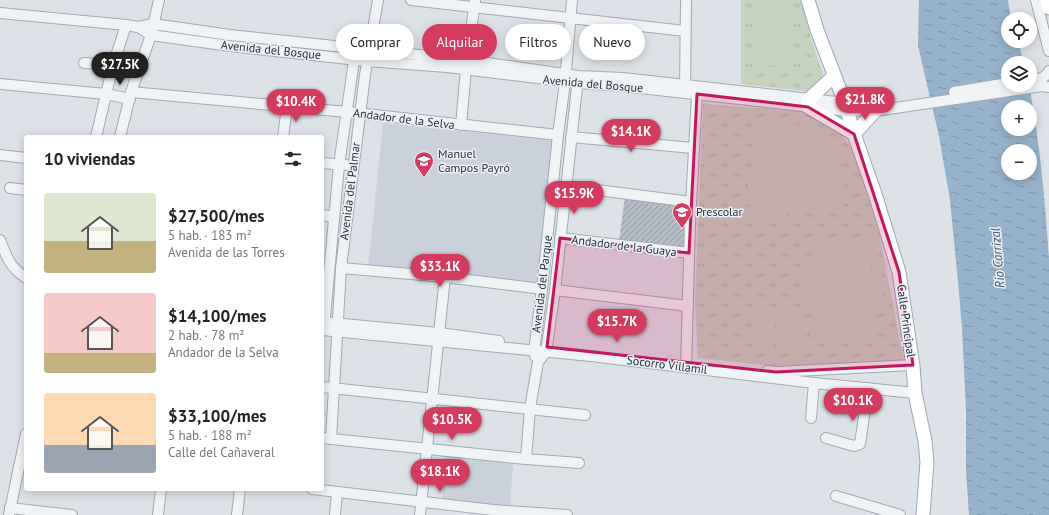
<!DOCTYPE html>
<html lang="es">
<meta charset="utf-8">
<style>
:root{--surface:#fff;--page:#f6f6f6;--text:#222;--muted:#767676;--accent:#d33c5e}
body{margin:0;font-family:"PT Sans",sans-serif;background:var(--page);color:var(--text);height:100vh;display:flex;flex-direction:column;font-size:15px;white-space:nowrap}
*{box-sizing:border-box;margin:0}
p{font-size:13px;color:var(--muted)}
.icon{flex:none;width:22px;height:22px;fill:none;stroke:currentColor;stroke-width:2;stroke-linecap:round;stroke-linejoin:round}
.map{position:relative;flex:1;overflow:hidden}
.details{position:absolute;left:24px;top:135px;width:300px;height:356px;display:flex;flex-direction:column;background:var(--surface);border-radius:4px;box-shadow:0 2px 10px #0003}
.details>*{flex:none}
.banner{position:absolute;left:336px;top:24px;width:380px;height:36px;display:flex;gap:8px}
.controls{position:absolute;left:1001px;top:12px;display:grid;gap:8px}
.controls a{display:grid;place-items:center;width:36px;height:36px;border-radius:50%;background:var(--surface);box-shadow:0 2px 10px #0003;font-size:20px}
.price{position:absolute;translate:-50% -34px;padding:0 9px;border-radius:14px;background:var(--accent);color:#fff;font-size:13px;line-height:26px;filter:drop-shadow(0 1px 2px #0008)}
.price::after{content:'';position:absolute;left:50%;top:24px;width:12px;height:9px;margin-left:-6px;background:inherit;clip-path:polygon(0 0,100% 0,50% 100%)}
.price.active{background:#222;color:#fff}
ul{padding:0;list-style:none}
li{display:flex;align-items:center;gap:12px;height:100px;padding:0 20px}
li span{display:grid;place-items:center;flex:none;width:112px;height:80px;border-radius:4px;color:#555}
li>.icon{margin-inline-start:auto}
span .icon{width:48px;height:48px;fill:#fffc;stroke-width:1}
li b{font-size:17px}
h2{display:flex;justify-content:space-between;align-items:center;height:48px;padding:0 20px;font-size:17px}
.tag{padding:0 14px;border-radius:18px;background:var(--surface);box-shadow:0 2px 10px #0003;font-size:14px;line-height:36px}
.tag.active{background:var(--accent);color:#fff}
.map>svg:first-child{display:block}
.built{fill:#cbd1da}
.park{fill:url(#park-tufts)}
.pitch{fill:#c5d2be}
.water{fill:url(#water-ripples);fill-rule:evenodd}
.building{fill:url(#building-hatch)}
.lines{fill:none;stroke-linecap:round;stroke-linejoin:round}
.minor-casing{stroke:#a2a9b2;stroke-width:12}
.major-casing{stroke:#9ca7b4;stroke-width:15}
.minor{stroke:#f0f3f6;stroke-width:10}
.major{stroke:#fff;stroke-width:13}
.marked{fill:#c2185b;fill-opacity:0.2;stroke:#c2185b;stroke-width:3;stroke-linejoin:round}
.labels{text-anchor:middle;stroke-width:3;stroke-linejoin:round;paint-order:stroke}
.street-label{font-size:12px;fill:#26313f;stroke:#edf1f5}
.poi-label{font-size:12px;fill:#26313f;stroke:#edf1f5;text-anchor:start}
.water-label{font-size:13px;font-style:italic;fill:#2f5374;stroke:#edf1f5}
</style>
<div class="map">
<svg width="1049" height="515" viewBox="0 0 1049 515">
<defs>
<pattern id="park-tufts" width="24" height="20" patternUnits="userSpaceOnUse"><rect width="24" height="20" fill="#c5d2be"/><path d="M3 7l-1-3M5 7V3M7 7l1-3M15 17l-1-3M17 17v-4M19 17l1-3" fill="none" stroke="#a9b5a4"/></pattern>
<pattern id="water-ripples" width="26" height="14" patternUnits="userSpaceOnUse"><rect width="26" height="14" fill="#97b3c9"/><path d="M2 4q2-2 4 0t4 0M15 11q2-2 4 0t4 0" fill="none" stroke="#7b92a5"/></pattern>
<pattern id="building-hatch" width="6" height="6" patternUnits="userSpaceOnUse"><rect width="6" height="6" fill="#b4bcc5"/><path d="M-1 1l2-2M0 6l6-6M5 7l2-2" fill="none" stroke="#9299a1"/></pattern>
</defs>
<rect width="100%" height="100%" fill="#dde2e8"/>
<g class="built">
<path d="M383,123L553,140L544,230L537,285L368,268Z"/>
<path d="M446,455L513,463L510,509L442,499Z"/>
</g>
<g class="park">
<path d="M741,0H804L809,32L825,80L812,92L741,84Z"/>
<path d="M703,104L799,111L834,124L855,153L880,238L904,362L772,366L698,358L695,300Z"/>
</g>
<g class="pitch">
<path d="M757,0H790L792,66L758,65Z"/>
<path d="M753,123L791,124L808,127L819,130L831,141L845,178L843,207H787V217L749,216L748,183L752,182Z"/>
<path d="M812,240L873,243L871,271H881L882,303L873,304V338L811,336L812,301H803L804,271H811Z"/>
<path d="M755,309L776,310L773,347L751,344Z"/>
<path d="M781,312L803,314L799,351L777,348Z"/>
</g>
<path class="water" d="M919,0H1008L1011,19H1008V41H1018L1024,63H1008V85H1029C1040,142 1045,201 1049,259V515H969L966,471V411L962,328L958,282L950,200L939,136L918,46ZM1008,107H1030V129H1008ZM1008,151H1030V173H1008Z"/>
<path class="building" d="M625,196L687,204L685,249L619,241Z"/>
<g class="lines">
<g class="minor-casing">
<g id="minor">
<path d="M411,0L685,31"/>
<path d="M1036,0L1049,51"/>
<path d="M0,13L126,25L138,27L151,35L230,46L367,61L447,67L578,83L622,86L847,111L882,110L1042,86L1049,87"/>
<path d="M138,27L153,24L230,35L467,60L578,76L623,78L845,103H887"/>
<path d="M84,63L113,65"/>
<path d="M1030,80C1038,79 1045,79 1049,71"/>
<path d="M0,84L106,94L130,99"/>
<path d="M131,92L347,112L558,135"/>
<path d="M685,92L686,0"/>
<path d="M954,92L1008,83"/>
<path d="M461,125L466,69L475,0"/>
<path d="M96,137L113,65L126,25"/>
<path d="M120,137L131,92L151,35L159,0"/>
<path d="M283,137L287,107"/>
<path d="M571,137L693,148"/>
<path d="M0,155L26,158"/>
<path d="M322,163L346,165"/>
<path d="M566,186L691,202"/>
<path d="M10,188L26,190"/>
<path d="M322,215L334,217"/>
<path d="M560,238L689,253"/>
<path d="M0,240C7,258 10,267 26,278"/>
<path d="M341,268L445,277L542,289"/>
<path d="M555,290L688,306"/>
<path d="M322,322L439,333L499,341"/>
<path d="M324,328L339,165L355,54"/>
<path d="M322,330L591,356L814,383L915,393"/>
<path d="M535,356L534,351L542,289L558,135L565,82L572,0"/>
<path d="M686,368L690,223L697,94"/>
<path d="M767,371L776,372L913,365"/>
<path d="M322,387L585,415"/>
<path d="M811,418L814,383"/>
<path d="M322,438L526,459L579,463"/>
<path d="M826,438L854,446L860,444L868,388"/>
<path d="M331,439L341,268L365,75L378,0"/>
<path d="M526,459L530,408L538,362L546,352L555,290L578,78"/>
<path d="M312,489L493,510L567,515"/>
<path d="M836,496L900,515"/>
<path d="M10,508L72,515"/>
<path d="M9,515L26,434"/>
<path d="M158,515L161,489"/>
<path d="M237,515L240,489"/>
<path d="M335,515L337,492"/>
<path d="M420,515L445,277"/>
</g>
</g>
<g class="major-casing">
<g id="major">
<path d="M808,0L817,30L845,103L854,134L875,194L899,272L913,366L915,393L925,441L927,462L923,515"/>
<path d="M1047,0L1049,8"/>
<path d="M834,76L808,100V107L854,134"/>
<path d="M854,134L876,110"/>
</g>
</g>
<use href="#minor" class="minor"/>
<use href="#major" class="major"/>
</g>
<path class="marked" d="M697,94L808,107L854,134L899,272L913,365L776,372L547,347L560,238L689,253Z"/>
<defs>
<g id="school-pin" transform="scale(1)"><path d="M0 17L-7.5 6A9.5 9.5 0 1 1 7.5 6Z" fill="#d33c5e" stroke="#edf1f5"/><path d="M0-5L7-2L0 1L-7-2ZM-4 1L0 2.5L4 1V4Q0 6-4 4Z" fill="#fff"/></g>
</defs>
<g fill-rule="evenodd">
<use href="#school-pin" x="424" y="161"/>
<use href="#school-pin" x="682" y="212"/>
</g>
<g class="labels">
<g class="street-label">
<text transform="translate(271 50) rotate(6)" y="4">Avenida del Bosque</text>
<text transform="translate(593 84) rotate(5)" y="4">Avenida del Bosque</text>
<text transform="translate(404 119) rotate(7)" y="4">Andador de la Selva</text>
<text transform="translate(350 191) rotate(-83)" y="4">Avenida del Palmar</text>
<text transform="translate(624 246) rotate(7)" y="4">Andador de la Guaya</text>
<text transform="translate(542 284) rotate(-83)" y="4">Avenida del Parque</text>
<text transform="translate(906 321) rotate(82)" y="4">Calle Principal</text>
<text transform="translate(667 365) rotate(7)" y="4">Socorro Villamil</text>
</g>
<g class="poi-label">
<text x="438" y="158">Manuel<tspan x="438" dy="14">Campos Payró</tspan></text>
<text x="696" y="216">Prescolar</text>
</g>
<g class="water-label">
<text transform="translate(997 258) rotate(-95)" y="5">Rio Carrizal</text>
</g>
</g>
</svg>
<div class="controls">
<a><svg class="icon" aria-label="locate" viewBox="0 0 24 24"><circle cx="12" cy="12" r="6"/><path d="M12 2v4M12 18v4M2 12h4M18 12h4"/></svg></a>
<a><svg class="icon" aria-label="layers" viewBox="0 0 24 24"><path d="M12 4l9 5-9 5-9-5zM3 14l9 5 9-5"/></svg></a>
<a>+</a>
<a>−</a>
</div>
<b class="price active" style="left:120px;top:86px">$27.5K</b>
<b class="price" style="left:865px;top:121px">$21.8K</b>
<b class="price" style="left:296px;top:123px">$10.4K</b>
<b class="price" style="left:631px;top:153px">$14.1K</b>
<b class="price" style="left:574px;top:215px">$15.9K</b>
<b class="price" style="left:440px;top:288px">$33.1K</b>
<b class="price" style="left:617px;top:343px">$15.7K</b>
<b class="price" style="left:853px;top:422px">$10.1K</b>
<b class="price" style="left:452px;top:441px">$10.5K</b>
<b class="price" style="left:440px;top:493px">$18.1K</b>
<div class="banner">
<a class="tag">Comprar</a>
<a class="tag active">Alquilar</a>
<a class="tag">Filtros</a>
<a class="tag">Nuevo</a>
</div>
<section class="details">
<h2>10 viviendas<svg class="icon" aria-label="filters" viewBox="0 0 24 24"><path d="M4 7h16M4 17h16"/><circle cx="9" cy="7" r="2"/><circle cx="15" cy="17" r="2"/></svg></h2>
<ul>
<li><span style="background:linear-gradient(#dfe7d0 60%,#c2b280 0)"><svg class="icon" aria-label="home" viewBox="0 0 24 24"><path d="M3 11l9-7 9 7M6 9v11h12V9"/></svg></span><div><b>$27,500/mes</b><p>5 hab. · 183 m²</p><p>Avenida de las Torres</p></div></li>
<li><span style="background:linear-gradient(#f6c9c9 75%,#c2b280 0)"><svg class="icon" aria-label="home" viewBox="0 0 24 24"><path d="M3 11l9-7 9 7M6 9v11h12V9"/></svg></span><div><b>$14,100/mes</b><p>2 hab. · 78 m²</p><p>Andador de la Selva</p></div></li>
<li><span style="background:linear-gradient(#ffd9b3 65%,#9aa5b1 0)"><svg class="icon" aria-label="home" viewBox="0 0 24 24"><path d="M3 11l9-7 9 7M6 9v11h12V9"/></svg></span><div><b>$33,100/mes</b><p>5 hab. · 188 m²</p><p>Calle del Cañaveral</p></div></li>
</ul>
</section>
</div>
